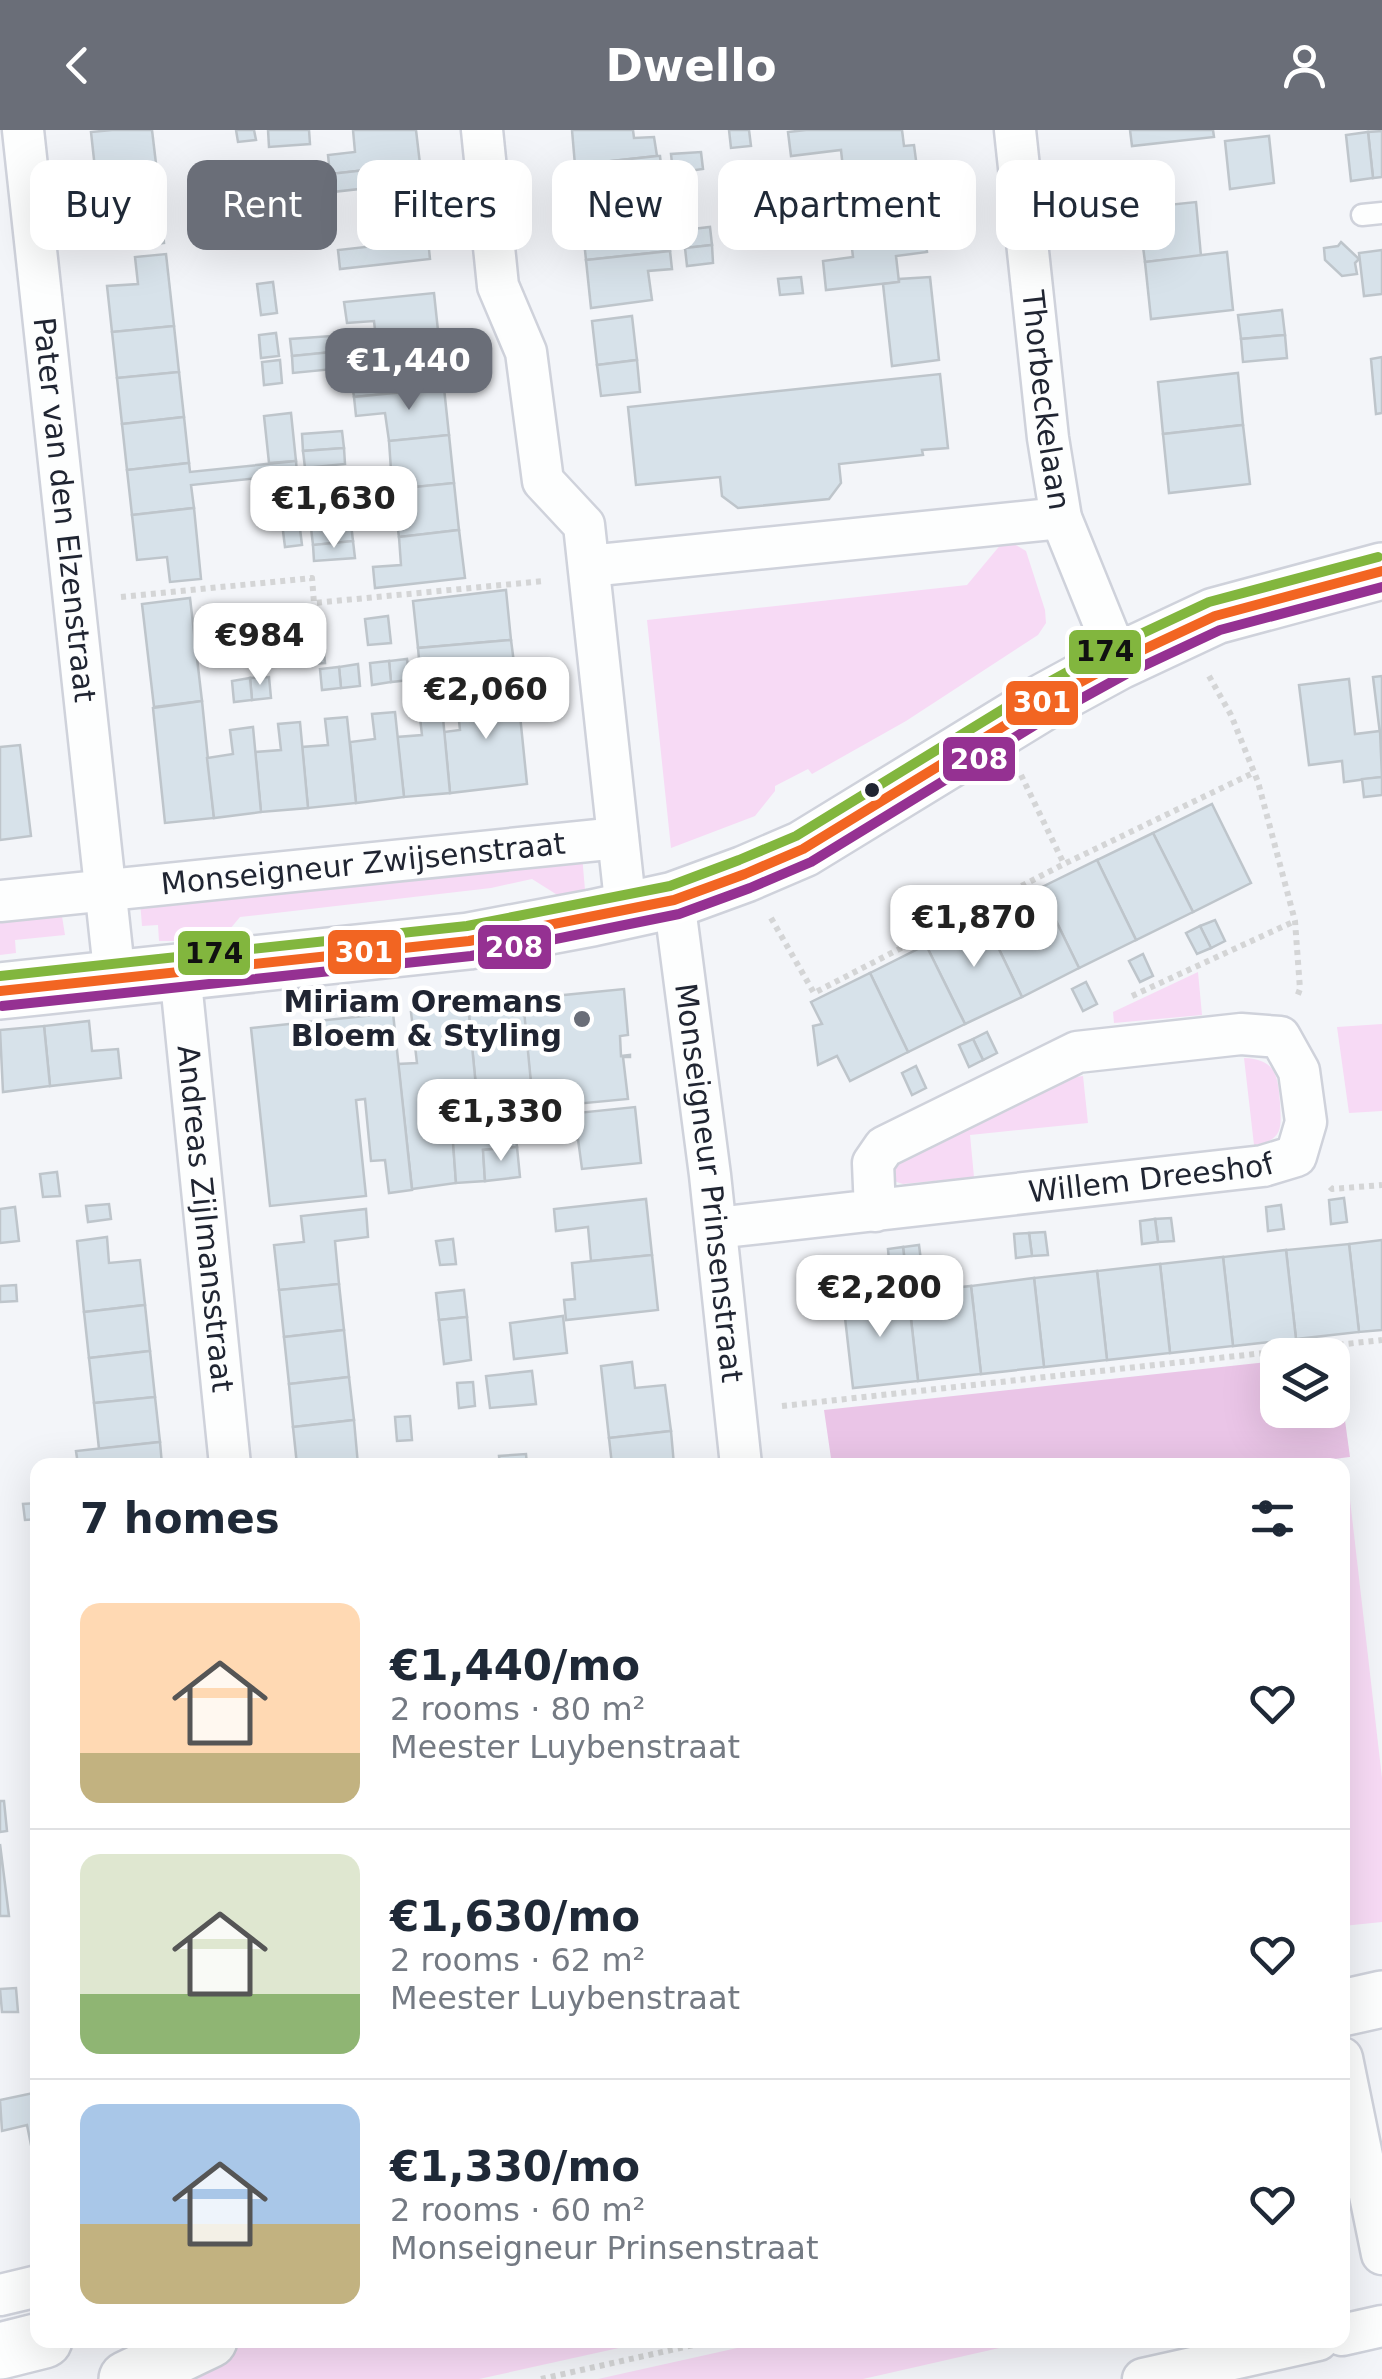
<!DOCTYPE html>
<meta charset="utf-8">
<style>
:root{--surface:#fff;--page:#f2f2f3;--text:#1f2937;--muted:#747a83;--line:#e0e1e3;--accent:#6a6e78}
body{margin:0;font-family:"DejaVu Sans",sans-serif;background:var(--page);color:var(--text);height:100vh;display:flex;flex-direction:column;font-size:38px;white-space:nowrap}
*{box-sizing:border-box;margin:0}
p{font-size:32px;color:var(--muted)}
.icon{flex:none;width:55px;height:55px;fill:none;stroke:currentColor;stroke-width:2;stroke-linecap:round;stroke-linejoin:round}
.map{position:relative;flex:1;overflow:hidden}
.drawer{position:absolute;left:30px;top:1328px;width:1320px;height:890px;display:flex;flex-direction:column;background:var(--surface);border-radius:20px;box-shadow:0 10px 40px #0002}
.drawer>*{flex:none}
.banner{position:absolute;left:30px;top:30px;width:1322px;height:90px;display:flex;gap:20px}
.buttons{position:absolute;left:1260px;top:1208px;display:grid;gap:20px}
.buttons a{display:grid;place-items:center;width:90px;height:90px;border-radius:20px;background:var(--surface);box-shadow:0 10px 40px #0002;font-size:50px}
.price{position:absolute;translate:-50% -85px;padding:0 22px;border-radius:20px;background:#fff;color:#222;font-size:32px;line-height:65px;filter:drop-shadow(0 2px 5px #0008)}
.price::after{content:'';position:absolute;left:50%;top:60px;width:30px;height:22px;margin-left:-15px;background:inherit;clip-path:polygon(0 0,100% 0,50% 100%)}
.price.selected{background:var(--accent);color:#fff}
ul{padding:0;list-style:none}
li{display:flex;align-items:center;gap:30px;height:250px;padding:0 50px}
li+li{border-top:2px solid var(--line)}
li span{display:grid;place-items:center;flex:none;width:280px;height:200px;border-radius:20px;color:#555}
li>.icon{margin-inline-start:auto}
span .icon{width:120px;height:120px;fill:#fffc;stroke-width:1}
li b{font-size:42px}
h2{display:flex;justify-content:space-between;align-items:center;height:120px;padding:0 50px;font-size:42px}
.chip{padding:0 35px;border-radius:20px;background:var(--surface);box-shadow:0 10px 40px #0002;font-size:35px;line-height:90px}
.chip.selected{background:var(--accent);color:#fff}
header{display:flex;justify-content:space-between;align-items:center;height:130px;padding:0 50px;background:var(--accent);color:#fff;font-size:45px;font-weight:800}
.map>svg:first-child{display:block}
.green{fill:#f7daf5}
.forest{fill:#eac5e7}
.building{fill:#d7e2ea;stroke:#bec5cb;stroke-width:2.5}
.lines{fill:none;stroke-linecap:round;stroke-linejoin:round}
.lane-casing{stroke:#cfd2db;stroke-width:25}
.street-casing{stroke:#cfd2db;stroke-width:45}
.secondary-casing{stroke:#cfd2db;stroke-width:60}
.path{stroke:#d4d5d6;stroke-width:6;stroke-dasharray:5 5;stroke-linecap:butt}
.lane{stroke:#fdfefe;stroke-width:20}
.street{stroke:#fdfefe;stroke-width:40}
.secondary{stroke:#fdfefe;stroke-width:55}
.bus-1-casing{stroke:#fff;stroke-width:18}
.bus-2-casing{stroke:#fff;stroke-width:18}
.bus-3-casing{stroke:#fff;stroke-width:18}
.bus-1{stroke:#f26522;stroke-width:10}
.bus-2{stroke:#953192;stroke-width:10}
.bus-3{stroke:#82b63e;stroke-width:10}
.bus-dot{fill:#202532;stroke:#fff;stroke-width:4}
.poi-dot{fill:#6a6e78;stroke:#fff;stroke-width:4}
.labels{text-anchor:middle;stroke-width:9;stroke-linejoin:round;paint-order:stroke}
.street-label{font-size:30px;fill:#202532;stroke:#fff}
.poi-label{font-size:30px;font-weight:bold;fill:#202532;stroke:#fff;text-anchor:end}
.line-badge{stroke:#fff;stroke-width:4}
.badge-label{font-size:28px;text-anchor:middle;font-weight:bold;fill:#fff}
.pale-badge-label{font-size:28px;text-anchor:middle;font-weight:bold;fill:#111}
</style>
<header><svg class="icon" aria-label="back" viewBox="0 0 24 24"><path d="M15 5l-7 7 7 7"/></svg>Dwello<svg class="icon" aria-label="person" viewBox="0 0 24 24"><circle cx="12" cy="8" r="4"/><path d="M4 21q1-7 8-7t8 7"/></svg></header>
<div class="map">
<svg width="1382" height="2249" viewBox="0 0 1382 2249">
<rect width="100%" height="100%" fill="#f3f5f9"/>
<g class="green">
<path d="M1009,411L1026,421L1045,480L1046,493L1038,505L906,591L812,644L808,639L775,656V661L755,686L671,718L647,490L967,455L1002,413Z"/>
<path d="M582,725L585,760L559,766L532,749L491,758L240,787L220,811H159L158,795L142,796L140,771Z"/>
<path d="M61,780L65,805L15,810L16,823L0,825V787Z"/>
<path d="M1198,842L1202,885L1114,893L1113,882Z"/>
<path d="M1382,894V981L1349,983L1337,897Z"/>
<path d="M1244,928C1276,929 1278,946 1280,973C1281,998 1284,1010 1254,1015Z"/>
<path d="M1083,946L1088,993L970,1005L974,1047L903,1054C893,1052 891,1047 891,1037L896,1033L1068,948Z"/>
<path d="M1349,1361L1382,1648V1792L1343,1796L1342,1362Z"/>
<path d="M234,2210H655L479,2249H160Z"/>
<path d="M773,2210H1035L863,2249H598Z"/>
</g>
<path class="forest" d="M1336,1225L1350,1327L1285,1335H832L824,1280L1277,1231L1278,1280H1332L1333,1226Z"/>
<g class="building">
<path d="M112,0H152L157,42L96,48L91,2Z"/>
<path d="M236,0H254L256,10L238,12Z"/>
<path d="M268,0H309L310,14L269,17Z"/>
<path d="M353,0H416L420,34L330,44L328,25L355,22Z"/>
<path d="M572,0H633L634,8L654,7L657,26L575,35Z"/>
<path d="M729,0H749L751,16L731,18Z"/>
<path d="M806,0H902L904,16L914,15L921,68L847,76L841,20L791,26L788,2Z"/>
<path d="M1130,0H1213L1214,7L1132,16Z"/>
<path d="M1382,1V47L1373,48L1368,2Z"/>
<path d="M1368,2L1373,48L1351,51L1346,5Z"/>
<path d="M1269,6L1274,53L1230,59L1225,11Z"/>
<path d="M701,22L703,39L673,43L671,24Z"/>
<path d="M657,26H660L662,44L638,46L641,76L581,82L575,35Z"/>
<path d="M261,33L263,59L243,61L240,35Z"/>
<path d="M420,34L425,81L362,89L360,59L332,62L330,44Z"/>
<path d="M157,42L164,113L134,117L131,90L101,94L96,48Z"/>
<path d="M921,68L927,122L896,126L899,152L826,160L823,131L853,127L847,76Z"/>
<path d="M1196,72L1201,126L1145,132L1138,78Z"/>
<path d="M318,76L320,93L279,96L278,80Z"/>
<path d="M641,76L644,103L668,101L670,121L586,130L581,82Z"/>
<path d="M425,81L430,129L340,139L338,120L366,117L362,89Z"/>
<path d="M320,93L321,110L280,113L279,96Z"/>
<path d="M710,97L712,115L685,118L683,100Z"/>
<path d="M1341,112L1359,129L1355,133L1357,144L1342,146L1325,130L1324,118L1338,116Z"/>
<path d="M712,115L713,133L687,136L685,118Z"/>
<path d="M1382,120V164L1364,166L1359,123Z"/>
<path d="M670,121L672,139L648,141L652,170L591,178L586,130Z"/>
<path d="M1227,122L1233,180L1151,189L1145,132Z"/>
<path d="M166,124L174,196L112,202L107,156L138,154L135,127Z"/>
<path d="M801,147L803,163L780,165L778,149Z"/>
<path d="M930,147L939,230L892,236L883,154L899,152V149Z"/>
<path d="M273,152L277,183L261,185L257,154Z"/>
<path d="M434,163L439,210L377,217L374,191L347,193L344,172Z"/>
<path d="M1282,180L1285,205L1241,209L1238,185Z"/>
<path d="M632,186L637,230L597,235L592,191Z"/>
<path d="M174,196L179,242L117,248L112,202Z"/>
<path d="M276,203L279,226L261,228L259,205Z"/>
<path d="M1285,205L1287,228L1243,232L1241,209Z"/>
<path d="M331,206L332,222L292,226L290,209Z"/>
<path d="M439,210L444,258L354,267L351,247L381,244L377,217Z"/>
<path d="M332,222L334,239L293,243L292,226Z"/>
<path d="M1382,227V283L1376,284L1371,229Z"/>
<path d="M280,230L282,253L264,255L262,232Z"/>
<path d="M637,230L640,262L601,266L597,235Z"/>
<path d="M179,242L184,287L122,294L117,248Z"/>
<path d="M1238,243L1243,295L1163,304L1158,252Z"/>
<path d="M940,244L948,318L922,320L923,325L839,334L841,353L829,369L738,378L722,366L720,347L636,355L628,277Z"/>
<path d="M444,258L449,305L389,311L385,283L356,286L354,267Z"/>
<path d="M291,283L296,331L269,333L264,286Z"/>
<path d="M184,287L189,333L127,340L122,294Z"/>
<path d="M1243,295L1250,354L1169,363L1163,304Z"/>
<path d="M342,301L344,318L303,321L302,304Z"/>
<path d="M449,305L454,353L365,362L363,342L391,340L389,311Z"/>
<path d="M344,318L345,334L305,338L303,321Z"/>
<path d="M296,331L297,344L191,355L194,378L132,385L127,340L189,333L190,342Z"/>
<path d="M454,353L459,400L399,407L395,378L367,381L365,362Z"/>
<path d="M194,378L201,449L170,452L167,427L137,430L132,385Z"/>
<path d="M298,383L302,415L285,417L281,385Z"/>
<path d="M351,394L353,411L313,415L311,398Z"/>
<path d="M459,400L465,448L375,458L373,437L401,435L399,407Z"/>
<path d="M353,411L355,428L314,431L313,415Z"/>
<path d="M506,460L511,510L418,518L413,471Z"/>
<path d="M190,468L202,571L154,577L142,474Z"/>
<path d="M388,486L391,513L368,515L365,489Z"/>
<path d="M511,510L517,556L456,563L453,536L420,540L418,518Z"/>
<path d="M323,514L325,533L311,534L309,516Z"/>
<path d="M407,529L410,550L391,552L389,531Z"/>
<path d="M389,531L391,552L372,555L370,533Z"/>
<path d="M358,534L360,556L341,558L339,537Z"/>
<path d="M339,537L341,558L322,560L320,539Z"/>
<path d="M1382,546V620L1373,547Z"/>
<path d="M269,547L271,568L252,570L250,548Z"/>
<path d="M250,548L252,570L234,572L232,551Z"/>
<path d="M1349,549L1355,604L1380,601L1382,647L1344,652L1342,631L1309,635L1299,555Z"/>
<path d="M517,556L527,654L450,663L444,602L460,600L456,563Z"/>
<path d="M202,571L214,688L165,693L153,578Z"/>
<path d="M442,577L450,663L404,667L397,607L422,605L419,579Z"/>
<path d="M395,582L404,667L356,673L350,612L375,609L372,584Z"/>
<path d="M347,587L356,673L308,678L302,617L328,615L325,589Z"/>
<path d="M300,592L308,678L261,682L255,622L281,620L278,594Z"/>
<path d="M253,597L261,682L214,688L207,628L233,624L230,600Z"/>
<path d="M20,615L31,706L0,710V617Z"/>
<path d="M1382,647V665L1364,667L1362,649Z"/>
<path d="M1212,674L1251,753L1193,782L1153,703Z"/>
<path d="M1153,703L1193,782L1136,810L1097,730Z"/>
<path d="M1097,730L1136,810L1079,838L1040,758Z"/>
<path d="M1040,758L1079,838L1022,867L983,786Z"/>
<path d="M983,786L1022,867L965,894L926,815Z"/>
<path d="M1215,790L1225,811L1211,818L1200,796Z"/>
<path d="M1200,796L1211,818L1197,824L1186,803Z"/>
<path d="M926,815L965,894L908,922L870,843Z"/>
<path d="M1143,824L1153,846L1140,852L1129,831Z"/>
<path d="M870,843L908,922L850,951L837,926L818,935L813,896L822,894L811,872Z"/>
<path d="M1086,852L1097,874L1083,881L1072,859Z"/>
<path d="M624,859L628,905L620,906L621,926L630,925V927H623L628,969L533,978L523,874L544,872V867Z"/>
<path d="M523,870L532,963L477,968L468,875Z"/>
<path d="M468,875L481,1008L453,1012L456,1053L412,1059L398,934L417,933L411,882Z"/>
<path d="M393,883L412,1060L389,1063L385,1030L371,1031L365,969L356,970L366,1066L270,1076L251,898Z"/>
<path d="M89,891L92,921L118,919L121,948L50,956L44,896Z"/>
<path d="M44,896L50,956L3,962L0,900Z"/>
<path d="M987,902L997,923L983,930L973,909Z"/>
<path d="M973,909L983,930L969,937L959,915Z"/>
<path d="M916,936L926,958L912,965L902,943Z"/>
<path d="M635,977L641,1033L582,1039L578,1009L570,1010L567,984Z"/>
<path d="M515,998L517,1017L483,1020L485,1051L456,1053L453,1012L481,1008V1001Z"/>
<path d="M517,1017L520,1047L485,1051L483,1020Z"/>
<path d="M57,1042L60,1066L43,1067L40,1044Z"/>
<path d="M1344,1068L1347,1092L1331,1094L1329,1070Z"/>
<path d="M646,1069L652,1125L591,1131L588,1097L556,1101L554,1079Z"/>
<path d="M109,1074L111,1089L88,1092L86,1076Z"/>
<path d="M1281,1075L1284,1099L1268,1101L1266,1077Z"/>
<path d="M15,1077L19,1111L0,1113V1079Z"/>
<path d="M366,1079L368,1107L335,1111L339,1154L279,1160L274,1115L304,1112L301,1086Z"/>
<path d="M1171,1088L1174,1111L1158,1112L1155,1089Z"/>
<path d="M1155,1089L1158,1112L1142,1114L1140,1091Z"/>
<path d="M1045,1102L1048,1125L1032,1126L1029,1103Z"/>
<path d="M1029,1103L1032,1126L1016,1128L1014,1104Z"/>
<path d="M107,1107L109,1133L140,1130L145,1175L84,1182L77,1111Z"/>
<path d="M453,1109L456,1134L440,1135L436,1111Z"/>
<path d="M1382,1110V1200L1359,1202L1349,1114Z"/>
<path d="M1349,1114L1359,1202L1296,1209L1286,1120Z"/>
<path d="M919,1115L922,1139L906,1141L903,1117Z"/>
<path d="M903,1117L906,1141L890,1142L888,1119Z"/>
<path d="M1286,1120L1296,1209L1233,1216L1223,1127Z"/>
<path d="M652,1125L658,1180L566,1190L564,1170L575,1169L572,1133Z"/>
<path d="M1223,1127L1233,1216L1170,1223L1160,1134Z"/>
<path d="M1160,1134L1170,1223L1107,1230L1097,1141Z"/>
<path d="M1097,1141L1107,1230L1044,1237L1034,1148Z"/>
<path d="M1034,1148L1044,1237L981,1244L971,1156Z"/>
<path d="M339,1154L344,1200L284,1207L279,1160Z"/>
<path d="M16,1155L17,1171L0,1172V1156Z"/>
<path d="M971,1156L981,1244L918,1251L908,1163Z"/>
<path d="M464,1160L467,1187L439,1190L436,1163Z"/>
<path d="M908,1163L918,1251L853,1258L843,1170Z"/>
<path d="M145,1175L150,1221L89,1228L84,1182Z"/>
<path d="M563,1186L567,1223L514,1229L510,1193Z"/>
<path d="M467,1187L471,1230L444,1234L439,1190Z"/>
<path d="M344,1200L349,1247L289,1254L284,1207Z"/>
<path d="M150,1221L155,1267L94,1273L89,1228Z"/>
<path d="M632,1232L635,1258L665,1255L671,1301L609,1308L601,1236Z"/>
<path d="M532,1241L536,1274L490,1278L486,1246Z"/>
<path d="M349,1247L354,1290L293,1297L289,1254Z"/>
<path d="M473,1252L475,1276L459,1278L457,1253Z"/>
<path d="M155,1267L160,1312L99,1319L94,1273Z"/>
<path d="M410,1286L412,1310L397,1311L395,1287Z"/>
<path d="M354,1290L358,1335H297L293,1297Z"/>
<path d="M671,1301L674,1335H612L609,1308Z"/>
<path d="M160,1312L162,1335H78L76,1321Z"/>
<path d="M526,1324L527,1335H500L499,1326Z"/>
<path d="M38,1373V1389L25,1390L23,1374Z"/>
<path d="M0,1671H4L7,1701L0,1702Z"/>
<path d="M0,1714L9,1786H0Z"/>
<path d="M16,1858L18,1882H2L0,1859Z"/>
<path d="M38,1962V2024L33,2025L27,1995L2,2001L0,1970Z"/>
</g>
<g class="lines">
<g class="lane-casing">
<path id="lane" d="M1362,85L1382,83"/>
</g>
<g class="street-casing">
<g id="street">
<path id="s1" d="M23,0L115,849"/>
<path d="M482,0L498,156L526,222L543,351L584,395L626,780"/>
<path id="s2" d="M1015,0L1048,308L1061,388L1119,531"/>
<path d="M589,436L1061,388"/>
<path id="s3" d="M674,770L710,1045L741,1335"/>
<path id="s4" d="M0,771L618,708"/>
<path id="s5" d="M180,842L230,1335"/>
<path id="s6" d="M716,1098L1263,1036L1296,1026L1306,992L1299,941L1280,907L1241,904L1077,922L884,1017L873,1033L875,1081"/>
<path d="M1342,1928L1382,2124"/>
<path d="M0,2165L38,2156"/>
<path d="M1342,2205L1382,2196"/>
<path d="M1143,2249L1318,2210"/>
</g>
</g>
<g class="secondary-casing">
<g id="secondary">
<path d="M0,861L469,811L592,788L674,770L745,744L803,719L1040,574L1119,531L1215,486L1382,441"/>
<path d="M1342,1878L1382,1869"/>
<path d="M0,2221L44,2210"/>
<path d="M127,2249L209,2210"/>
</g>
</g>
<g class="path">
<path d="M121,467L312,448L314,473L544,451"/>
<path d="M1209,546L1231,585L1258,652L1295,791L1300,859L1297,867"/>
<path d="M1021,645L1064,734"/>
<path d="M771,788L814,863L1064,734L1253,643"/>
<path d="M1132,866L1295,791"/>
<path d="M1330,1057L1332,1059L1382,1055"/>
<path d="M782,1276L1382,1210"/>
<path d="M541,2249L716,2210"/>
</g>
<use href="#lane" class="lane"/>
<use href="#street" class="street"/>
<use href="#secondary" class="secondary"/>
<g class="bus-1-casing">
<path id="bus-1" d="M0,861L469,811L674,770L745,744L803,719L1040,574L1119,531L1215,486L1382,441"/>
</g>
<g class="bus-2-casing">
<path id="bus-2" d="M2,876L471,826L679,784L750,758L811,732L1048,587L1126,544L1220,500L1382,457"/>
</g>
<g class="bus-3-casing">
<path id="bus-3" d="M0,846L467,796L670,756L739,730L796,706L1033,561L1113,517L1209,472L1378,427"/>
</g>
<use href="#bus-1" class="bus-1"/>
<use href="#bus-2" class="bus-2"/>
<use href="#bus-3" class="bus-3"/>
</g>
<circle class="bus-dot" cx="872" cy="660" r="9"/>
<circle class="poi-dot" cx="582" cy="889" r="10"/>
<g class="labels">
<g class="street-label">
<text dy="10" stroke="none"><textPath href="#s2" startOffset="272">Thorbeckelaan</textPath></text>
<text dy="10" stroke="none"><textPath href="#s1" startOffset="382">Pater van den Elzenstraat</textPath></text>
<text dy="10" stroke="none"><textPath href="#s4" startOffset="365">Monseigneur Zwijsenstraat</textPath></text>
<text dy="10" stroke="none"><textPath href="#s6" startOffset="438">Willem Dreeshof</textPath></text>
<text dy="10" stroke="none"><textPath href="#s3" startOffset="285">Monseigneur Prinsenstraat</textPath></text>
<text dy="10" stroke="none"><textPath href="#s5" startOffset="248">Andreas Zijlmansstraat</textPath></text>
</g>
<g class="poi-label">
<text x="562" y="882">Miriam Oremans<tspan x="562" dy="34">Bloem &amp; Styling</tspan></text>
</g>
</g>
<g class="line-badge">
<rect x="1067" y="498" width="76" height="48" rx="10" fill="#82b63e"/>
<rect x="1004" y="549" width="76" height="48" rx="10" fill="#f26522"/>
<rect x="941" y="605" width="76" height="48" rx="10" fill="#953192"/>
<rect x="476" y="793" width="77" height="48" rx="10" fill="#953192"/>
<rect x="326" y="798" width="77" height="48" rx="10" fill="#f26522"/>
<rect x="176" y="799" width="76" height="48" rx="10" fill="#82b63e"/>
</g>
<g class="badge-label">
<text x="1042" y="582">301</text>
<text x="979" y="639">208</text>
<text x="514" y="827">208</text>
<text x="364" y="832">301</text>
</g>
<g class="pale-badge-label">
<text x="1105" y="531">174</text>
<text x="214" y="833">174</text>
</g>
</svg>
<div class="buttons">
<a><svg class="icon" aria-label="layers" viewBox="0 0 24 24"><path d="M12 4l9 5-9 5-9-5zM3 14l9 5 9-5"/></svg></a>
</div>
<b class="price selected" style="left:409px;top:283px">€1,440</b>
<b class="price" style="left:334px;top:421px">€1,630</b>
<b class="price" style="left:260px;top:558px">€984</b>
<b class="price" style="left:486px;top:612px">€2,060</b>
<b class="price" style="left:974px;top:840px">€1,870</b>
<b class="price" style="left:501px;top:1034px">€1,330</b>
<b class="price" style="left:880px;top:1210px">€2,200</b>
<div class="banner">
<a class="chip">Buy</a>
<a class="chip selected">Rent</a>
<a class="chip">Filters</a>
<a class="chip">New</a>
<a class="chip">Apartment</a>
<a class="chip">House</a>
</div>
<section class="drawer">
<h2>7 homes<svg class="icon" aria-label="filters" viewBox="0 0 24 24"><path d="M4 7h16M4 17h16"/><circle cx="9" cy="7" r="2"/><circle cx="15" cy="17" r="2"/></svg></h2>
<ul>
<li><span style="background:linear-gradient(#ffd9b3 75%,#c2b280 0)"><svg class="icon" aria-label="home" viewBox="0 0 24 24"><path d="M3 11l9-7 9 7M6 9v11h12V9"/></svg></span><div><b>€1,440/mo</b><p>2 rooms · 80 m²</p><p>Meester Luybenstraat</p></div><svg class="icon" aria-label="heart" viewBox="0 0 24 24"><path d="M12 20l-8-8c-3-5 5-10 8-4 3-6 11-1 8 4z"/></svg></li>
<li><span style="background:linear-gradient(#dfe7d0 70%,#8fb573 0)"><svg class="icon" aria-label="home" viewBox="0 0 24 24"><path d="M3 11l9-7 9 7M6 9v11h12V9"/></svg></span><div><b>€1,630/mo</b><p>2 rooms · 62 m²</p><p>Meester Luybenstraat</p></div><svg class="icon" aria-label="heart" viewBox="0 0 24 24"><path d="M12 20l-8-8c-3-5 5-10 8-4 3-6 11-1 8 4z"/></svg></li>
<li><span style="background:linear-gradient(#a9c7e8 60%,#c2b280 0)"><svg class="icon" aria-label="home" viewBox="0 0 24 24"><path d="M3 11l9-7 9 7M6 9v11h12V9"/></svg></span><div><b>€1,330/mo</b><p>2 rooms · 60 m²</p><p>Monseigneur Prinsenstraat</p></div><svg class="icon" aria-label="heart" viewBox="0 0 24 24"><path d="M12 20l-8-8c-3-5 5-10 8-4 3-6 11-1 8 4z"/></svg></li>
</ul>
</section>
</div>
